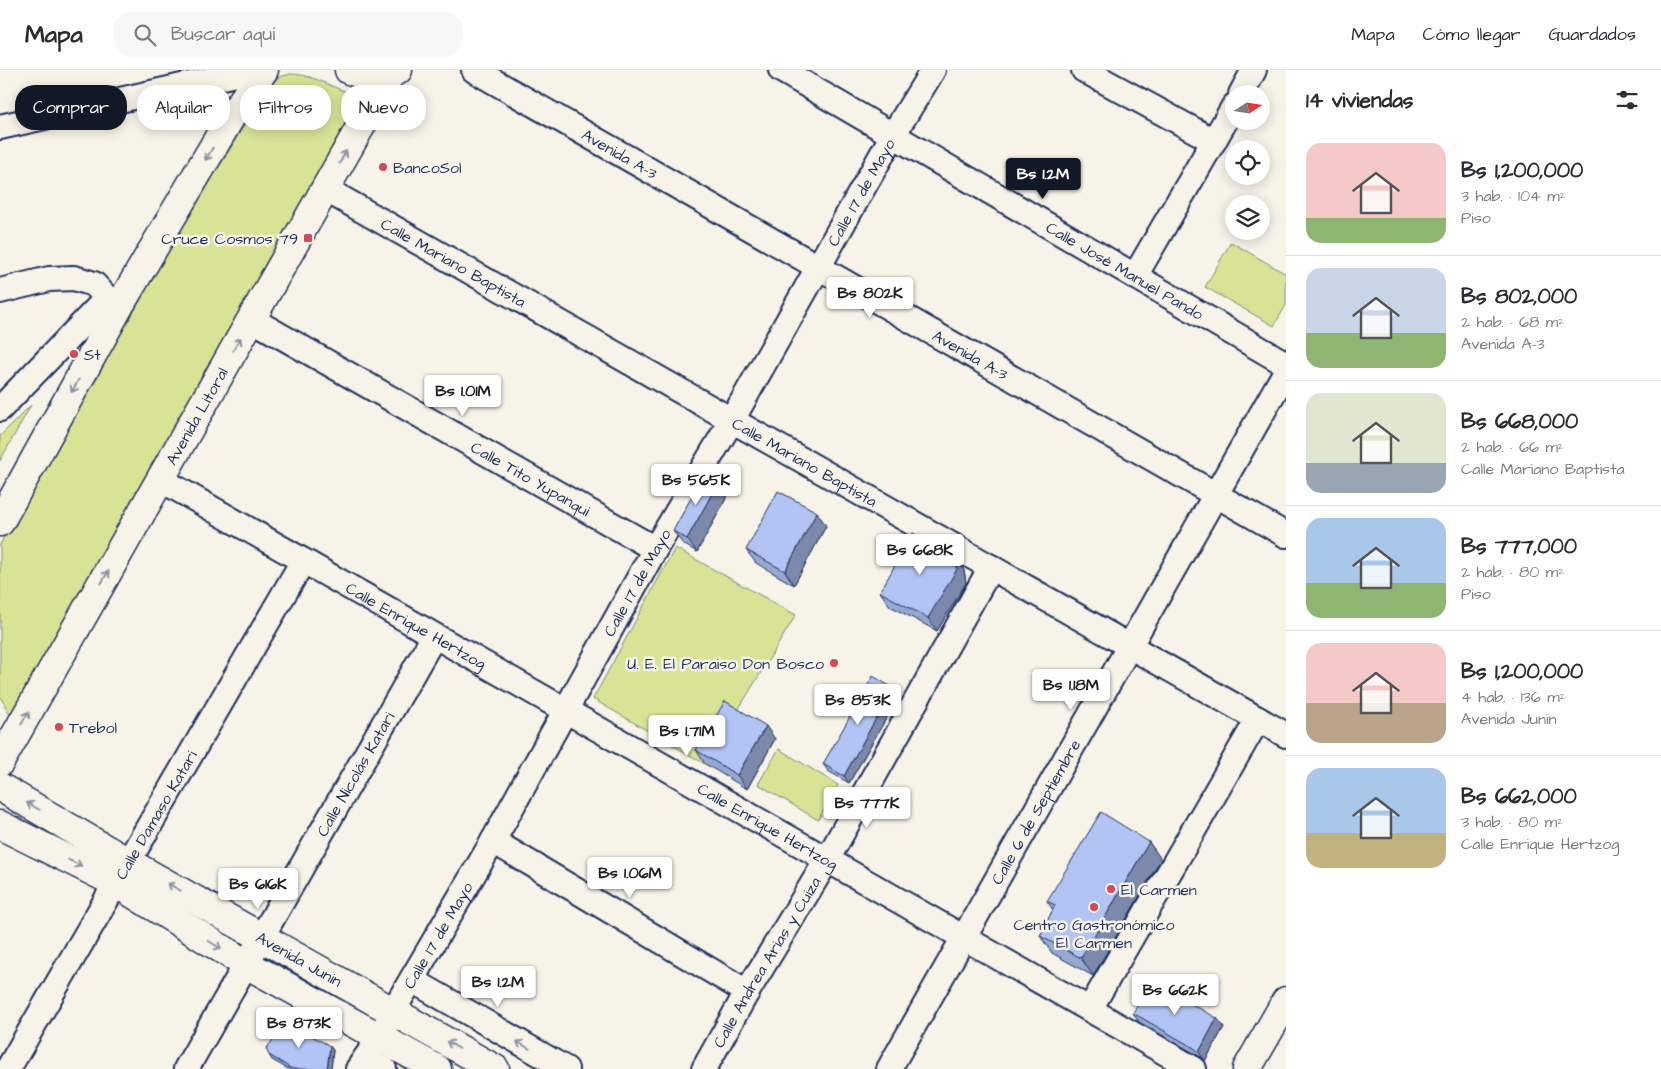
<!DOCTYPE html>
<html lang="es">
<meta charset="utf-8">
<style>
:root{--surface:#fff;--page:#f7f7f7;--text:#2b2b33;--muted:#7c7c81;--line:#e1e1e2;--accent:#111827}
body{margin:0;font-family:"Architects Daughter",sans-serif;background:var(--page);color:var(--text);height:100vh;display:flex;flex-direction:column;font-size:19px;white-space:nowrap}
*{box-sizing:border-box;margin:0}
p{font-size:16px;color:var(--muted)}
.icon{flex:none;width:28px;height:28px;fill:none;stroke:currentColor;stroke-width:2;stroke-linecap:round;stroke-linejoin:round}
.map{position:relative;flex:1;overflow:hidden}
.panel{display:flex;flex-direction:column;background:var(--surface);width:375px}
.panel>*{flex:none}
.hud{position:absolute;left:15px;top:15px;width:475px;height:45px;display:flex;gap:10px}
.needle{width:32px;rotate:78deg}
.tools{position:absolute;left:1225px;top:15px;display:grid;gap:10px}
.tools a{display:grid;place-items:center;width:45px;height:45px;border-radius:50%;background:var(--surface);box-shadow:0 2px 12px #0003;font-size:25px}
.price{position:absolute;translate:-50% -42px;padding:0 11px;border-radius:5px;background:#fff;color:#222;font-size:16px;line-height:32px;filter:drop-shadow(0 1px 2px #0008)}
.price::after{content:'';position:absolute;left:50%;top:30px;width:15px;height:11px;margin-left:-8px;background:inherit;clip-path:polygon(0 0,100% 0,50% 100%)}
.price.on{background:var(--accent);color:#fff}
ul{padding:0;list-style:none}
li{display:flex;align-items:center;gap:15px;height:125px;padding:0 20px}
li+li{border-top:1px solid var(--line)}
li span{display:grid;place-items:center;flex:none;width:140px;height:100px;border-radius:15px;color:#555}
li>.icon{margin-inline-start:auto}
span .icon{width:60px;height:60px;fill:#fffc;stroke-width:1}
li b{font-size:21px}
h2{display:flex;justify-content:space-between;align-items:center;height:60px;padding:0 20px;font-size:21px}
.pill{padding:0 18px;border-radius:20px;background:var(--surface);box-shadow:0 2px 12px #0003;font-size:18px;line-height:45px}
.pill.on{background:var(--accent);color:#fff}
header{display:flex;align-items:center;gap:30px;box-sizing:border-box;height:70px;padding:0 25px;background:var(--surface);border-bottom:1px solid var(--line)}
header strong{font-size:24px}
nav{display:flex;gap:28px;margin-inline-start:auto;font-size:18px}
.search{width:350px;height:45px;background:var(--page);display:flex;align-items:center;gap:12px;box-sizing:border-box;padding:0 18px;border-radius:20px;color:var(--muted);font-size:19px}
main{display:flex;flex:1;min-height:0}
.map>svg:first-child{display:block}
.green{fill:#d8e396;stroke:#7a897a}
.lines{fill:none;stroke-linecap:round;stroke-linejoin:round}
.minor-casing{stroke:#1b2f5e;stroke-width:28}
.tertiary-casing{stroke:#1b2f5e;stroke-width:31}
.primary-casing{stroke:#1b2f5e;stroke-width:31}
.minor{stroke:#f7f3e8;stroke-width:24}
.tertiary{stroke:#f7f3e8;stroke-width:28}
.primary{stroke:#f7f3e8;stroke-width:28}
.wall{fill:#98a9d1;stroke:#1b2f5e}
.shaded-wall{fill:#7c89aa;stroke:#1b2f5e}
.building{fill:#b1c4f3;stroke:#1b2f5e}
.oneway{stroke:#8991a3}
.poi-dot{fill:#d1495b;stroke:#f7f3e8;stroke-width:2}
.labels{text-anchor:middle;stroke-width:5;stroke-linejoin:round;paint-order:stroke}
.street-label{font-size:16px;fill:#1b2f5e;stroke:#f7f3e8}
.poi-label{font-size:16px;fill:#1b2f5e;stroke:#f7f3e8;text-anchor:start}
</style>
<header>
<strong>Mapa</strong>
<div class="search"><svg class="icon" aria-label="search" viewBox="0 0 24 24"><circle cx="10" cy="10" r="6"/><path d="M15 15l6 6"/></svg>Buscar aquí</div>
<nav><a>Mapa</a><a>Cómo llegar</a><a>Guardados</a></nav>
</header>
<main>
<div class="map">
<svg width="1286" height="999" viewBox="0 0 1286 999">
<rect width="100%" height="100%" fill="#f7f3e8"/>
<filter id="ink" filterUnits="userSpaceOnUse"><feTurbulence type="fractalNoise" baseFrequency=".02" numOctaves="2"/><feDisplacementMap in="SourceGraphic" scale="10" xChannelSelector="R" yChannelSelector="G"/><feConvolveMatrix kernelMatrix="1 2 1 2 8 2 1 2 1" color-interpolation-filters="sRGB"/></filter>
<g filter="url(#ink)">
<g class="green">
<path d="M290,4C308,4 322,12 339,19C349,23 359,25 369,28L14,653L0,626V474L183,156L268,16L279,7Z"/>
<path d="M1231,172L1286,204V235L1274,256L1205,217Z"/>
<path d="M31,335L0,391V366Z"/>
<path d="M675,478L796,545L705,694L593,629Z"/>
<path d="M779,679L838,715L818,750L758,714Z"/>
</g>
<g class="lines">
<g class="minor-casing">
<g id="minor">
<path id="s1" d="M474,0L1286,465"/>
<path id="s2" d="M781,0L1286,294"/>
<path d="M1084,0L1214,71"/>
<path d="M1241,24L1254,0"/>
<path d="M0,57L253,0"/>
<path id="s3" d="M325,119L1286,665"/>
<path d="M1135,206L1234,36"/>
<path d="M0,221L49,209L74,208L94,214L107,228L120,235"/>
<path id="s4" d="M251,249L655,479"/>
<path d="M0,339L107,228"/>
<path id="s5" d="M160,409L1194,999"/>
<path d="M493,771L747,922"/>
<path d="M412,910L566,999"/>
<path d="M1090,939L1258,649"/>
<path d="M365,989L384,999"/>
<path id="s6" d="M8,999L303,491"/>
<path id="s7" d="M186,999L434,566"/>
<path id="s8" d="M358,999L380,967L393,941L493,771L655,479L732,350L893,65L933,0"/>
<path id="s9" d="M704,999L747,922L827,790L991,497"/>
<path id="s10" d="M889,999L1286,301"/>
</g>
</g>
<g class="tertiary-casing">
<g id="tertiary">
<path id="s11" d="M0,717L128,792L495,999"/>
<path d="M0,755L116,813L246,894L437,999"/>
<path d="M1247,999L1286,931"/>
</g>
</g>
<g class="primary-casing">
<g id="primary">
<path d="M349,0C366,7 381,6 398,0"/>
<path d="M0,452L120,235L232,45L264,0"/>
<path id="s12" d="M0,692L391,3"/>
</g>
</g>
<use href="#minor" class="minor"/>
<use href="#tertiary" class="tertiary"/>
<use href="#primary" class="primary"/>
</g>
<g class="wall">
<path d="M728,425L697,482L683,474L673,461Z"/>
<path d="M826,456L794,515L756,493L746,480Z"/>
<path d="M954,487L964,500L966,513L937,561L890,536L880,522Z"/>
<path d="M893,618L899,626L849,713L828,701L823,694Z"/>
<path d="M775,669L747,719L705,694L696,680Z"/>
<path d="M1161,789L1093,906L1052,883L1040,866L1053,840L1047,831Z"/>
<path d="M1133,943L1224,957L1205,991L1201,987L1139,952Z"/>
<path d="M333,980L331,999H288L272,990L269,985Z"/>
</g>
<g class="shaded-wall">
<path d="M719,411L728,425L697,482L687,469Z"/>
<path d="M817,442L826,456L794,515L785,501Z"/>
<path d="M954,487L964,500L966,513L937,561L928,548Z"/>
<path d="M893,618L899,626L849,713L844,706Z"/>
<path d="M766,656L775,669L747,719L737,705Z"/>
<path d="M1149,772L1161,789L1093,906L1081,888Z"/>
<path d="M1217,948L1224,957L1205,991L1199,982Z"/>
<path d="M330,976L333,980L331,999H327Z"/>
</g>
<g class="building">
<path d="M704,404L719,411L687,469L673,461Z"/>
<path d="M778,421L817,442L785,501L746,480Z"/>
<path d="M913,463L954,487L957,499L928,548L880,522Z"/>
<path d="M873,606L893,618L844,706L823,694Z"/>
<path d="M725,631L766,656L737,705L696,680Z"/>
<path d="M1101,742L1149,772L1081,888L1040,866L1055,835L1047,831Z"/>
<path d="M1150,911L1217,948L1199,982L1194,978L1133,943Z"/>
<path d="M287,952L330,976L327,999H292L269,985L266,979Z"/>
</g>
<defs><path id="oneway-shaft" d="M-6 0H5M1.5-3L5.5 0L1.5 3" fill="none" stroke-width="1.6" stroke-linecap="round" stroke-linejoin="round" transform="scale(1.25)"/></defs>
<g class="oneway">
<use href="#oneway-shaft" transform="translate(209 84) rotate(120)"/>
<use href="#oneway-shaft" transform="translate(343 87) rotate(-61)"/>
<use href="#oneway-shaft" transform="translate(237 274) rotate(-60)"/>
<use href="#oneway-shaft" transform="translate(75 316) rotate(119)"/>
<use href="#oneway-shaft" transform="translate(105 507) rotate(-60)"/>
<use href="#oneway-shaft" transform="translate(25 648) rotate(-60)"/>
<use href="#oneway-shaft" transform="translate(33 736) rotate(-150)"/>
<use href="#oneway-shaft" transform="translate(75 793) rotate(26)"/>
<use href="#oneway-shaft" transform="translate(174 817) rotate(-151)"/>
<use href="#oneway-shaft" transform="translate(215 875) rotate(32)"/>
<use href="#oneway-shaft" transform="translate(453 975) rotate(-150)"/>
<use href="#oneway-shaft" transform="translate(523 975) rotate(-150)"/>
</g>
</g>
<g class="poi-dot">
<circle cx="383" cy="97" r="5"/>
<rect x="303" y="163" width="10" height="10" rx="2.5"/>
<circle cx="74" cy="284" r="5"/>
<circle cx="834" cy="593" r="5"/>
<circle cx="59" cy="657" r="5"/>
<circle cx="1111" cy="819" r="5"/>
<circle cx="1094" cy="837" r="5"/>
</g>
<g class="labels">
<g class="street-label">
<text dy="6" stroke="none"><textPath href="#s1" startOffset="168">Avenida A-3</textPath></text>
<text dy="6" stroke="none"><textPath href="#s8" startOffset="1011">Calle 17 de Mayo</textPath></text>
<text dy="6" stroke="none"><textPath href="#s3" startOffset="148">Calle Mariano Baptista</textPath></text>
<text dy="6" stroke="none"><textPath href="#s2" startOffset="398">Calle José Manuel Pando</textPath></text>
<text dy="6" stroke="none"><textPath href="#s1" startOffset="572">Avenida A-3</textPath></text>
<text dy="6" stroke="none"><textPath href="#s12" startOffset="398">Avenida Litoral</textPath></text>
<text dy="6" stroke="none"><textPath href="#s3" startOffset="552">Calle Mariano Baptista</textPath></text>
<text dy="6" stroke="none"><textPath href="#s4" startOffset="322">Calle Tito Yupanqui</textPath></text>
<text dy="6" stroke="none"><textPath href="#s8" startOffset="561">Calle 17 de Mayo</textPath></text>
<text dy="6" stroke="none"><textPath href="#s5" startOffset="295">Calle Enrique Hertzog</textPath></text>
<text dy="6" stroke="none"><textPath href="#s7" startOffset="340">Calle Nicolás Katari</textPath></text>
<text dy="6" stroke="none"><textPath href="#s10" startOffset="296">Calle 6 de Septiembre</textPath></text>
<text dy="6" stroke="none"><textPath href="#s6" startOffset="294">Calle Damaso Katari</textPath></text>
<text dy="6" stroke="none"><textPath href="#s5" startOffset="700">Calle Enrique Hertzog</textPath></text>
<text dy="6" stroke="none"><textPath href="#s8" startOffset="156">Calle 17 de Mayo</textPath></text>
<text dy="6" stroke="none"><textPath href="#s11" startOffset="345">Avenida Junin</textPath></text>
<text dy="6" stroke="none"><textPath href="#s9" startOffset="124">Calle Andrea Arias y Cuiza</textPath></text>
</g>
<g class="poi-label">
<text x="393" y="103">BancoSol</text>
<text x="298" y="174" text-anchor="end">Cruce Cosmos 79</text>
<text x="84" y="290">St</text>
<text x="824" y="599" text-anchor="end">U. E. El Paraiso Don Bosco</text>
<text x="69" y="663">Trebol</text>
<text x="1121" y="825">El Carmen</text>
<text x="1094" y="860" text-anchor="middle">Centro Gastronómico<tspan x="1094" dy="18">El Carmen</tspan></text>
</g>
</g>
</svg>
<div class="tools">
<a><svg class="needle" viewBox="-14 -14 28 28"><path d="M0-13l5 13h-10z" fill="#e53935"/><path d="M0 13l5-13h-10z" fill="#7c7c81"/></svg></a>
<a><svg class="icon" aria-label="locate" viewBox="0 0 24 24"><circle cx="12" cy="12" r="6"/><path d="M12 2v4M12 18v4M2 12h4M18 12h4"/></svg></a>
<a><svg class="icon" aria-label="layers" viewBox="0 0 24 24"><path d="M12 4l9 5-9 5-9-5zM3 14l9 5 9-5"/></svg></a>
</div>
<b class="price on" style="left:1043px;top:130px">Bs 1.2M</b>
<b class="price" style="left:870px;top:249px">Bs 802K</b>
<b class="price" style="left:463px;top:347px">Bs 1.01M</b>
<b class="price" style="left:696px;top:436px">Bs 565K</b>
<b class="price" style="left:920px;top:506px">Bs 668K</b>
<b class="price" style="left:1071px;top:641px">Bs 1.18M</b>
<b class="price" style="left:858px;top:656px">Bs 853K</b>
<b class="price" style="left:687px;top:687px">Bs 1.71M</b>
<b class="price" style="left:867px;top:759px">Bs 777K</b>
<b class="price" style="left:630px;top:829px">Bs 1.06M</b>
<b class="price" style="left:258px;top:840px">Bs 616K</b>
<b class="price" style="left:498px;top:938px">Bs 1.2M</b>
<b class="price" style="left:1175px;top:946px">Bs 662K</b>
<b class="price" style="left:299px;top:979px">Bs 873K</b>
<div class="hud">
<a class="pill on">Comprar</a>
<a class="pill">Alquilar</a>
<a class="pill">Filtros</a>
<a class="pill">Nuevo</a>
</div>
</div>
<section class="panel">
<h2>14 viviendas<svg class="icon" aria-label="filters" viewBox="0 0 24 24"><path d="M4 7h16M4 17h16"/><circle cx="9" cy="7" r="2"/><circle cx="15" cy="17" r="2"/></svg></h2>
<ul>
<li><span style="background:linear-gradient(#f6c9c9 75%,#8fb573 0)"><svg class="icon" aria-label="home" viewBox="0 0 24 24"><path d="M3 11l9-7 9 7M6 9v11h12V9"/></svg></span><div><b>Bs 1,200,000</b><p>3 hab. · 104 m²</p><p>Piso</p></div></li>
<li><span style="background:linear-gradient(#c9d6e8 65%,#8fb573 0)"><svg class="icon" aria-label="home" viewBox="0 0 24 24"><path d="M3 11l9-7 9 7M6 9v11h12V9"/></svg></span><div><b>Bs 802,000</b><p>2 hab. · 68 m²</p><p>Avenida A-3</p></div></li>
<li><span style="background:linear-gradient(#dfe7d0 70%,#9aa5b1 0)"><svg class="icon" aria-label="home" viewBox="0 0 24 24"><path d="M3 11l9-7 9 7M6 9v11h12V9"/></svg></span><div><b>Bs 668,000</b><p>2 hab. · 66 m²</p><p>Calle Mariano Baptista</p></div></li>
<li><span style="background:linear-gradient(#a9c7e8 65%,#8fb573 0)"><svg class="icon" aria-label="home" viewBox="0 0 24 24"><path d="M3 11l9-7 9 7M6 9v11h12V9"/></svg></span><div><b>Bs 777,000</b><p>2 hab. · 80 m²</p><p>Piso</p></div></li>
<li><span style="background:linear-gradient(#f6c9c9 60%,#b9a48a 0)"><svg class="icon" aria-label="home" viewBox="0 0 24 24"><path d="M3 11l9-7 9 7M6 9v11h12V9"/></svg></span><div><b>Bs 1,200,000</b><p>4 hab. · 136 m²</p><p>Avenida Junin</p></div></li>
<li><span style="background:linear-gradient(#a9c7e8 65%,#c2b280 0)"><svg class="icon" aria-label="home" viewBox="0 0 24 24"><path d="M3 11l9-7 9 7M6 9v11h12V9"/></svg></span><div><b>Bs 662,000</b><p>3 hab. · 80 m²</p><p>Calle Enrique Hertzog</p></div></li>
</ul>
</section>
</main>
